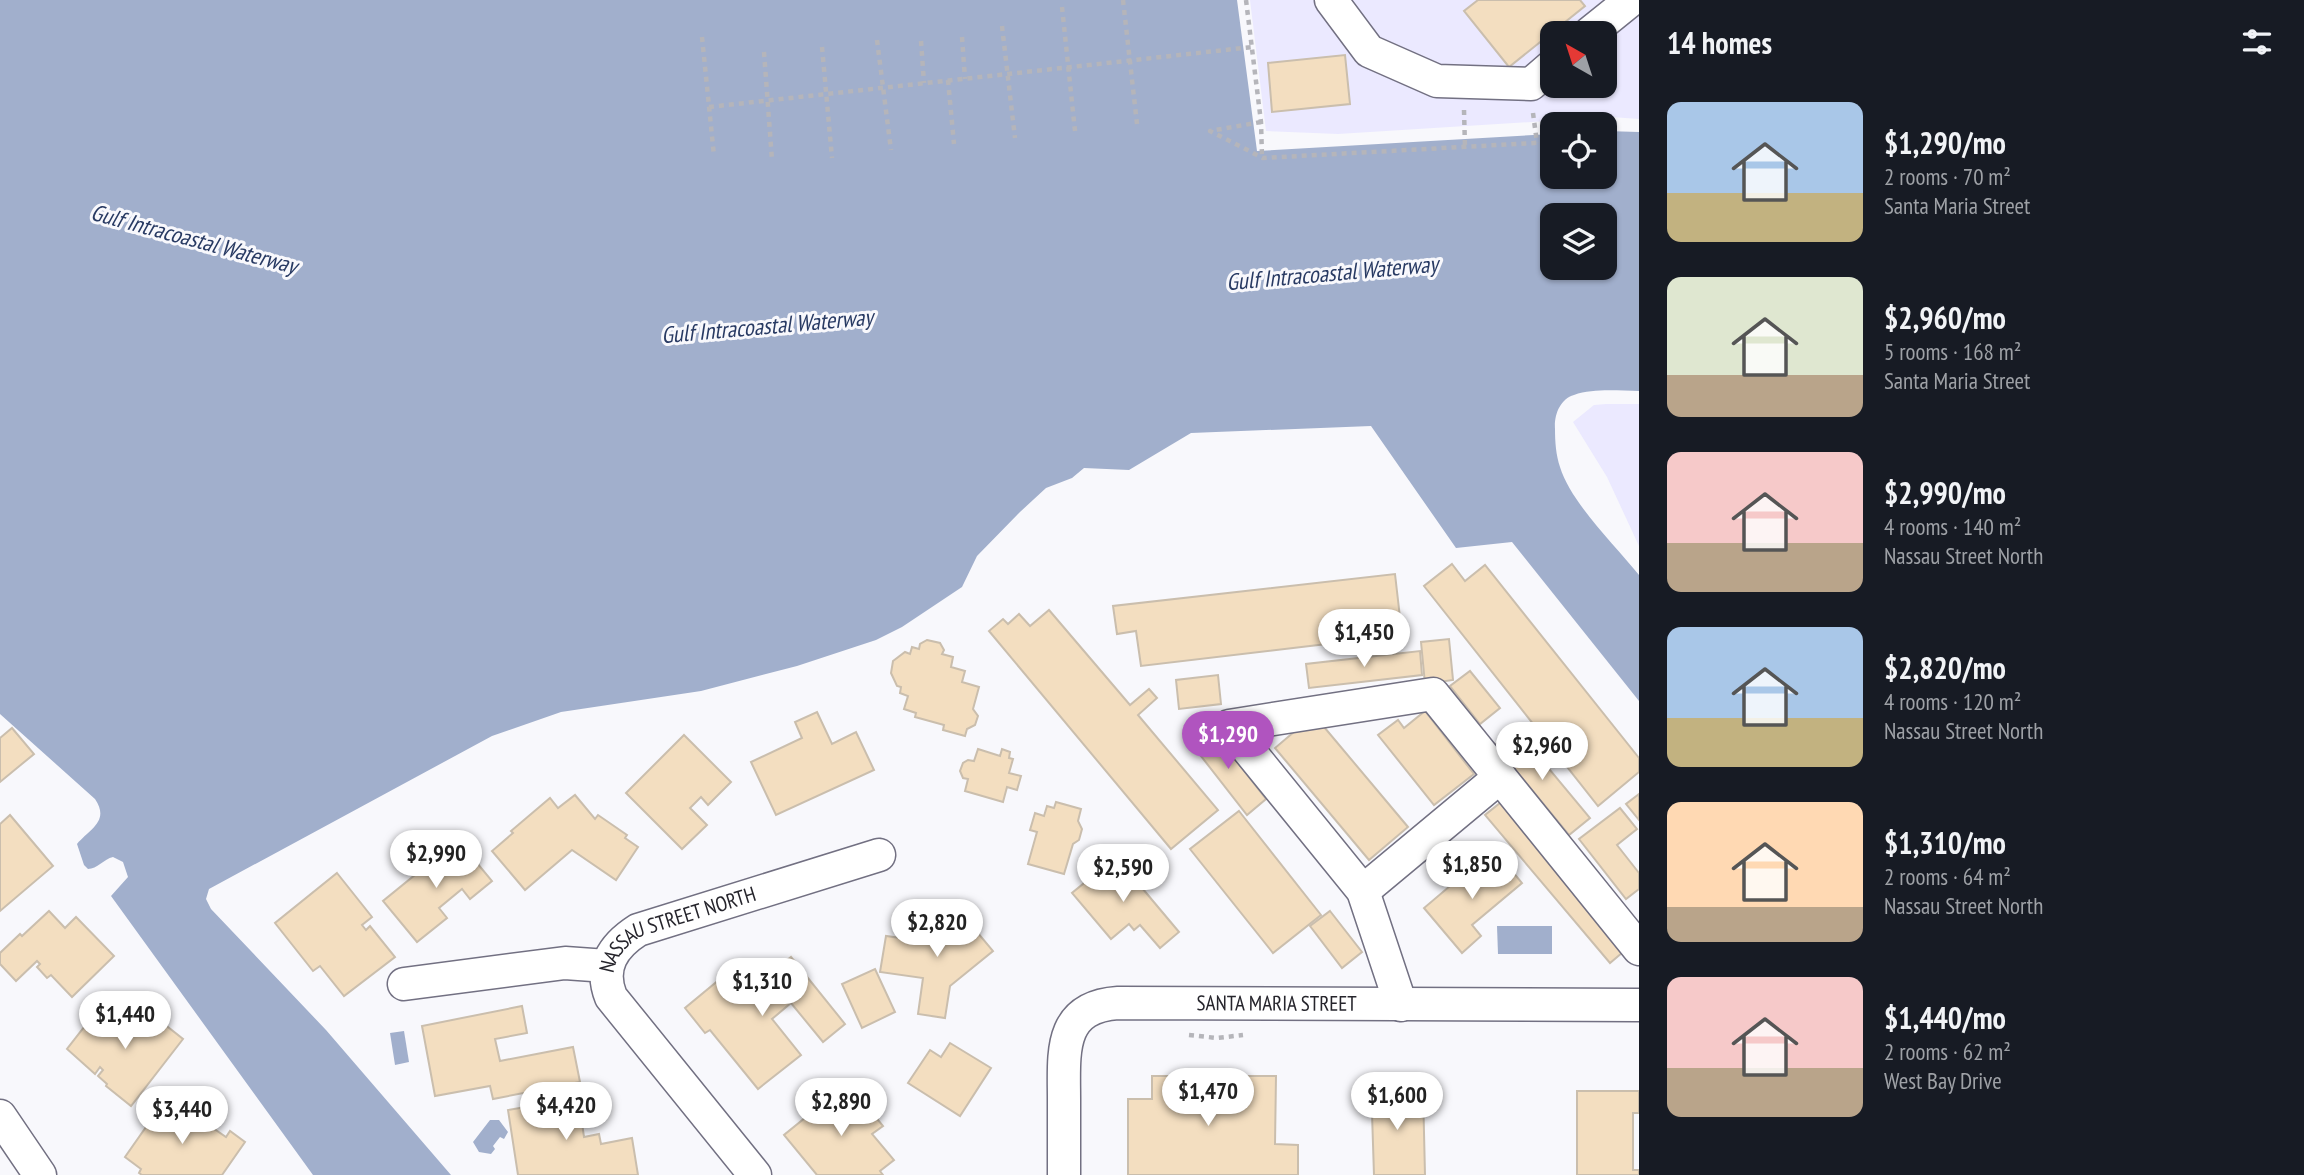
<!DOCTYPE html>
<meta charset="utf-8">
<style>
:root{--surface:#171b24;--page:#20242c;--text:#f1f3f6;--muted:#9ea1a6;--accent:#b054bf}
body{margin:0;font-family:"PT Sans Narrow",sans-serif;background:var(--page);color:var(--text);height:100vh;display:flex;flex-direction:column;font-size:26px;white-space:nowrap}
*{box-sizing:border-box;margin:0}
p{font-size:23px;color:var(--muted)}
.icon{flex:none;width:38px;height:38px;fill:none;stroke:currentColor;stroke-width:2;stroke-linecap:round;stroke-linejoin:round}
.map{position:relative;flex:1;overflow:hidden}
.side{display:flex;flex-direction:column;background:var(--surface);width:665px}
.side>*{flex:none}
.needle{width:46px;rotate:321deg}
.controls{position:absolute;left:1540px;top:21px;display:grid;gap:14px}
.controls a{display:grid;place-items:center;width:77px;height:77px;border-radius:14px;background:var(--surface);box-shadow:0 2px 5px #0004;font-size:35px}
.price{position:absolute;translate:-50% -60px;padding:0 16px;border-radius:24px;background:#fff;color:#222;font-size:23px;line-height:46px;filter:drop-shadow(0 2px 4px #0008)}
.price::after{content:'';position:absolute;left:50%;top:42px;width:21px;height:16px;margin-left:-10px;background:inherit;clip-path:polygon(0 0,100% 0,50% 100%)}
.price.current{background:var(--accent);color:#fff}
ul{padding:0;list-style:none}
li{display:flex;align-items:center;gap:21px;height:175px;padding:0 28px}
li span{display:grid;place-items:center;flex:none;width:196px;height:140px;border-radius:14px;color:#555}
li>.icon{margin-inline-start:auto}
span .icon{width:84px;height:84px;fill:#fffc;stroke-width:1}
li b{font-size:30px}
h2{display:flex;justify-content:space-between;align-items:center;height:84px;padding:0 28px;font-size:30px}
main{display:flex;flex:1;min-height:0}
.map>svg:first-child{display:block}
.built{fill:#ebe9ff;fill-rule:evenodd}
.water{fill:#a1afcc;fill-rule:evenodd}
.building{fill:#f3dec0;stroke:#cabead;stroke-width:2}
.lines{fill:none;stroke-linecap:round;stroke-linejoin:round}
.minor-casing{stroke:#727082;stroke-width:35}
.path{stroke:#b5b5ba;stroke-width:4.5;stroke-dasharray:5 5;stroke-linecap:butt}
.minor{stroke:#fff;stroke-width:32}
.labels{text-anchor:middle;stroke-width:6;stroke-linejoin:round;paint-order:stroke}
.street-label{font-size:21px;fill:#26252c;stroke:#f8f8fc}
.water-label{font-size:23px;font-style:italic;fill:#283a63;stroke:#f8f8fc}
</style>
<main>
<div class="map">
<svg width="1639" height="1175" viewBox="0 0 1639 1175">
<rect width="100%" height="100%" fill="#f8f8fc"/>
<g class="built">
<path d="M1250,0H1639V119L1611,117L1338,134L1266,131ZM1552,33H1605V86H1552Z"/>
<path d="M1606,404H1639V546L1607,477L1573,422L1594,405Z"/>
</g>
<g class="water">
<path d="M0,0H1237L1257,151L1552,134V177H1605V131L1639,132V391C1619,391 1594,388 1574,395C1560,399 1554,415 1555,429C1555,442 1556,455 1560,467C1571,503 1615,545 1639,575V701L1512,542L1456,548L1371,426L1191,433L1129,470L1084,468L1072,478L1046,488L1020,512L977,556L962,587L902,627L876,640L797,666L701,691L561,712L492,736L209,889L206,899L211,909L326,1030L451,1175H313L111,896L128,877L123,862L113,857C104,859 97,869 88,869L84,865L77,844C90,829 110,821 95,799L0,714ZM1605,215V268H1552V215Z"/>
<path d="M1497,926H1552V954H1498Z"/>
<path d="M404,1031L409,1062L395,1065L390,1033Z"/>
<path d="M490,1120H499L508,1132L504,1139L500,1137L493,1146L495,1149L491,1154L479,1152L473,1142Z"/>
</g>
<g class="building">
<path d="M1478,0H1580L1585,6L1509,67L1464,11Z"/>
<path d="M1345,55L1350,104L1272,112L1268,63Z"/>
<path d="M1452,564L1465,581L1485,565L1639,758V772L1598,806L1424,586Z"/>
<path d="M1395,574L1402,635L1141,666L1136,631L1117,634L1113,606Z"/>
<path d="M1049,610L1130,705L1149,689L1157,698L1138,715L1218,810L1171,849L989,631L1003,619L1008,624L1019,614L1030,626Z"/>
<path d="M1449,639L1453,680L1425,684L1421,642Z"/>
<path d="M927,640L940,643L944,650L942,654L953,657L951,667L965,671L962,682L979,687L973,709L978,716L975,725L967,729L965,736L943,730L944,725L915,717L916,713L904,709L908,696L900,693L901,687L897,686L891,673L893,661L905,652L910,654L912,647L919,649L920,644Z"/>
<path d="M1420,651L1422,675L1309,688L1306,664Z"/>
<path d="M1470,671L1500,708L1480,724L1450,686Z"/>
<path d="M1218,675L1221,704L1179,709L1176,680Z"/>
<path d="M1425,711L1474,774L1434,805L1378,735L1398,720L1404,728Z"/>
<path d="M817,712L832,744L856,732L874,770L776,815L751,762L802,738L795,722Z"/>
<path d="M1314,715L1408,827L1369,860L1275,748Z"/>
<path d="M1210,727L1266,799L1247,815L1190,742Z"/>
<path d="M12,728L34,754L0,782V738Z"/>
<path d="M1515,728L1590,818L1569,835L1495,745Z"/>
<path d="M684,735L731,782L708,805L701,797L690,808L707,825L682,849L626,793Z"/>
<path d="M978,749L1000,756L1002,749L1010,752L1009,758L1013,759L1009,773L1021,776L1017,790L1007,787L1003,802L965,791L968,779L963,778L960,771L963,763L968,760L974,761Z"/>
<path d="M1639,794V820L1626,804Z"/>
<path d="M575,795L595,819L598,815L627,835L625,838L638,847L616,880L572,850L525,890L492,851L513,833L511,831L550,798L558,808Z"/>
<path d="M1505,799L1629,947L1610,963L1485,815Z"/>
<path d="M1056,802L1081,809L1078,821L1082,829L1079,840L1073,844L1064,874L1028,864L1037,832L1030,830L1035,813L1044,816L1047,806L1054,808Z"/>
<path d="M1620,808L1637,829L1617,845L1639,873V889L1626,899L1579,839Z"/>
<path d="M1239,811L1321,915L1273,953L1190,849Z"/>
<path d="M10,815L53,866L0,911V824Z"/>
<path d="M458,840L492,881L470,899L462,889L439,908L447,918L417,942L383,901Z"/>
<path d="M1498,854L1522,883L1472,925L1481,936L1462,953L1424,908L1476,864L1480,870Z"/>
<path d="M1116,857L1179,932L1160,948L1140,925L1134,930L1129,924L1111,939L1072,893Z"/>
<path d="M337,873L372,917L362,925L366,930L370,926L395,957L344,996L320,966L313,971L275,923Z"/>
<path d="M952,902L993,951L950,986L945,1018L918,1014L923,978L880,972L886,936L928,942L944,929L933,917Z"/>
<path d="M49,911L65,928L76,917L114,956L72,997L51,975L47,978L37,967L40,964L37,961L16,981L0,964V953L20,934L22,936Z"/>
<path d="M1330,911L1362,952L1342,968L1310,926Z"/>
<path d="M791,957L845,1024L823,1042L791,1003L772,1019L801,1055L758,1089L710,1030L705,1033L685,1008L737,965L754,987Z"/>
<path d="M875,969L895,1012L862,1028L842,984Z"/>
<path d="M102,1004L135,1030L149,1012L183,1039L131,1106L106,1086L107,1084L98,1076L103,1070L100,1067L95,1074L67,1049Z"/>
<path d="M522,1006L527,1033L495,1039L500,1061L573,1047L580,1082L493,1099L490,1086L435,1096L422,1026Z"/>
<path d="M950,1043L991,1068L960,1116L908,1083L930,1050L941,1057Z"/>
<path d="M1152,1076H1276L1275,1144L1298,1145V1175H1128V1099H1152Z"/>
<path d="M848,1083L883,1126L872,1134L894,1160L880,1171L883,1175H817L784,1135Z"/>
<path d="M1423,1090L1425,1175H1374L1372,1113H1364L1363,1092Z"/>
<path d="M1577,1091H1639V1113H1633V1170H1639V1175H1577Z"/>
<path d="M590,1096L594,1121L582,1123L584,1137L599,1134L601,1144L632,1138L638,1175H518L508,1110Z"/>
<path d="M165,1100L207,1129L210,1126L226,1137L230,1131L245,1142L222,1175H142L139,1173L141,1169L125,1157Z"/>
</g>
<g class="lines">
<g class="minor-casing">
<g id="minor">
<path d="M1331,0L1369,51L1437,81L1531,84L1552,66"/>
<path d="M1590,33L1631,0"/>
<path d="M1363,891L1500,777"/>
<path d="M404,984L565,963L607,966"/>
<path d="M1401,1005L1363,891L1229,726L1433,694L1639,949"/>
<path d="M0,1116L40,1175"/>
<path id="s1" d="M755,1175L611,997C599,967 613,946 638,930L879,855"/>
<path id="s2" d="M1064,1175C1064,1150 1064,1125 1064,1100C1064,1053 1058,1007 1118,1003L1639,1005"/>
</g>
</g>
<g class="path">
<path d="M1123,0L1137,124"/>
<path d="M1246,0L1261,122L1262,157"/>
<path d="M1062,7L1075,131"/>
<path d="M1002,26L1015,138"/>
<path d="M702,37L714,156"/>
<path d="M962,37L965,79"/>
<path d="M877,40L891,150"/>
<path d="M921,41L924,83"/>
<path d="M822,47L832,158"/>
<path d="M764,52L772,160"/>
<path d="M948,80L954,144"/>
<path d="M709,107L1252,47"/>
<path d="M1464,110L1465,147"/>
<path d="M1533,113L1537,143"/>
<path d="M1261,122L1210,131L1263,158L1552,142"/>
<path d="M1189,1035L1217,1038L1243,1035"/>
</g>
<use href="#minor" class="minor"/>
</g>
<g class="labels">
<g class="street-label">
<text dy="7" stroke="none"><textPath href="#s1" startOffset="343">NASSAU STREET NORTH</textPath></text>
<text dy="7" stroke="none"><textPath href="#s2" startOffset="362">SANTA MARIA STREET</textPath></text>
</g>
<g class="water-label">
<text transform="translate(194 239) rotate(15)" y="8">Gulf Intracoastal Waterway</text>
<text transform="translate(1332 273) rotate(-5)" y="8">Gulf Intracoastal Waterway</text>
<text transform="translate(767 326) rotate(-5)" y="8">Gulf Intracoastal Waterway</text>
</g>
</g>
</svg>
<div class="controls">
<a><svg class="needle" viewBox="-14 -14 28 28"><path d="M0-13l5 13h-10z" fill="#e53935"/><path d="M0 13l5-13h-10z" fill="#9ea1a6"/></svg></a>
<a><svg class="icon" aria-label="locate" viewBox="0 0 24 24"><circle cx="12" cy="12" r="6"/><path d="M12 2v4M12 18v4M2 12h4M18 12h4"/></svg></a>
<a><svg class="icon" aria-label="layers" viewBox="0 0 24 24"><path d="M12 4l9 5-9 5-9-5zM3 14l9 5 9-5"/></svg></a>
</div>
<b class="price" style="left:1364px;top:669px">$1,450</b>
<b class="price current" style="left:1228px;top:771px">$1,290</b>
<b class="price" style="left:1542px;top:782px">$2,960</b>
<b class="price" style="left:436px;top:890px">$2,990</b>
<b class="price" style="left:1472px;top:901px">$1,850</b>
<b class="price" style="left:1123px;top:904px">$2,590</b>
<b class="price" style="left:937px;top:959px">$2,820</b>
<b class="price" style="left:762px;top:1018px">$1,310</b>
<b class="price" style="left:125px;top:1051px">$1,440</b>
<b class="price" style="left:1208px;top:1128px">$1,470</b>
<b class="price" style="left:1397px;top:1132px">$1,600</b>
<b class="price" style="left:841px;top:1138px">$2,890</b>
<b class="price" style="left:566px;top:1142px">$4,420</b>
<b class="price" style="left:182px;top:1146px">$3,440</b>
</div>
<section class="side">
<h2>14 homes<svg class="icon" aria-label="filters" viewBox="0 0 24 24"><path d="M4 7h16M4 17h16"/><circle cx="9" cy="7" r="2"/><circle cx="15" cy="17" r="2"/></svg></h2>
<ul>
<li><span style="background:linear-gradient(#a9c7e8 65%,#c2b280 0)"><svg class="icon" aria-label="home" viewBox="0 0 24 24"><path d="M3 11l9-7 9 7M6 9v11h12V9"/></svg></span><div><b>$1,290/mo</b><p>2 rooms · 70 m²</p><p>Santa Maria Street</p></div></li>
<li><span style="background:linear-gradient(#dfe7d0 70%,#b9a48a 0)"><svg class="icon" aria-label="home" viewBox="0 0 24 24"><path d="M3 11l9-7 9 7M6 9v11h12V9"/></svg></span><div><b>$2,960/mo</b><p>5 rooms · 168 m²</p><p>Santa Maria Street</p></div></li>
<li><span style="background:linear-gradient(#f6c9c9 65%,#b9a48a 0)"><svg class="icon" aria-label="home" viewBox="0 0 24 24"><path d="M3 11l9-7 9 7M6 9v11h12V9"/></svg></span><div><b>$2,990/mo</b><p>4 rooms · 140 m²</p><p>Nassau Street North</p></div></li>
<li><span style="background:linear-gradient(#a9c7e8 65%,#c2b280 0)"><svg class="icon" aria-label="home" viewBox="0 0 24 24"><path d="M3 11l9-7 9 7M6 9v11h12V9"/></svg></span><div><b>$2,820/mo</b><p>4 rooms · 120 m²</p><p>Nassau Street North</p></div></li>
<li><span style="background:linear-gradient(#ffd9b3 75%,#b9a48a 0)"><svg class="icon" aria-label="home" viewBox="0 0 24 24"><path d="M3 11l9-7 9 7M6 9v11h12V9"/></svg></span><div><b>$1,310/mo</b><p>2 rooms · 64 m²</p><p>Nassau Street North</p></div></li>
<li><span style="background:linear-gradient(#f6c9c9 65%,#b9a48a 0)"><svg class="icon" aria-label="home" viewBox="0 0 24 24"><path d="M3 11l9-7 9 7M6 9v11h12V9"/></svg></span><div><b>$1,440/mo</b><p>2 rooms · 62 m²</p><p>West Bay Drive</p></div></li>
</ul>
</section>
</main>
